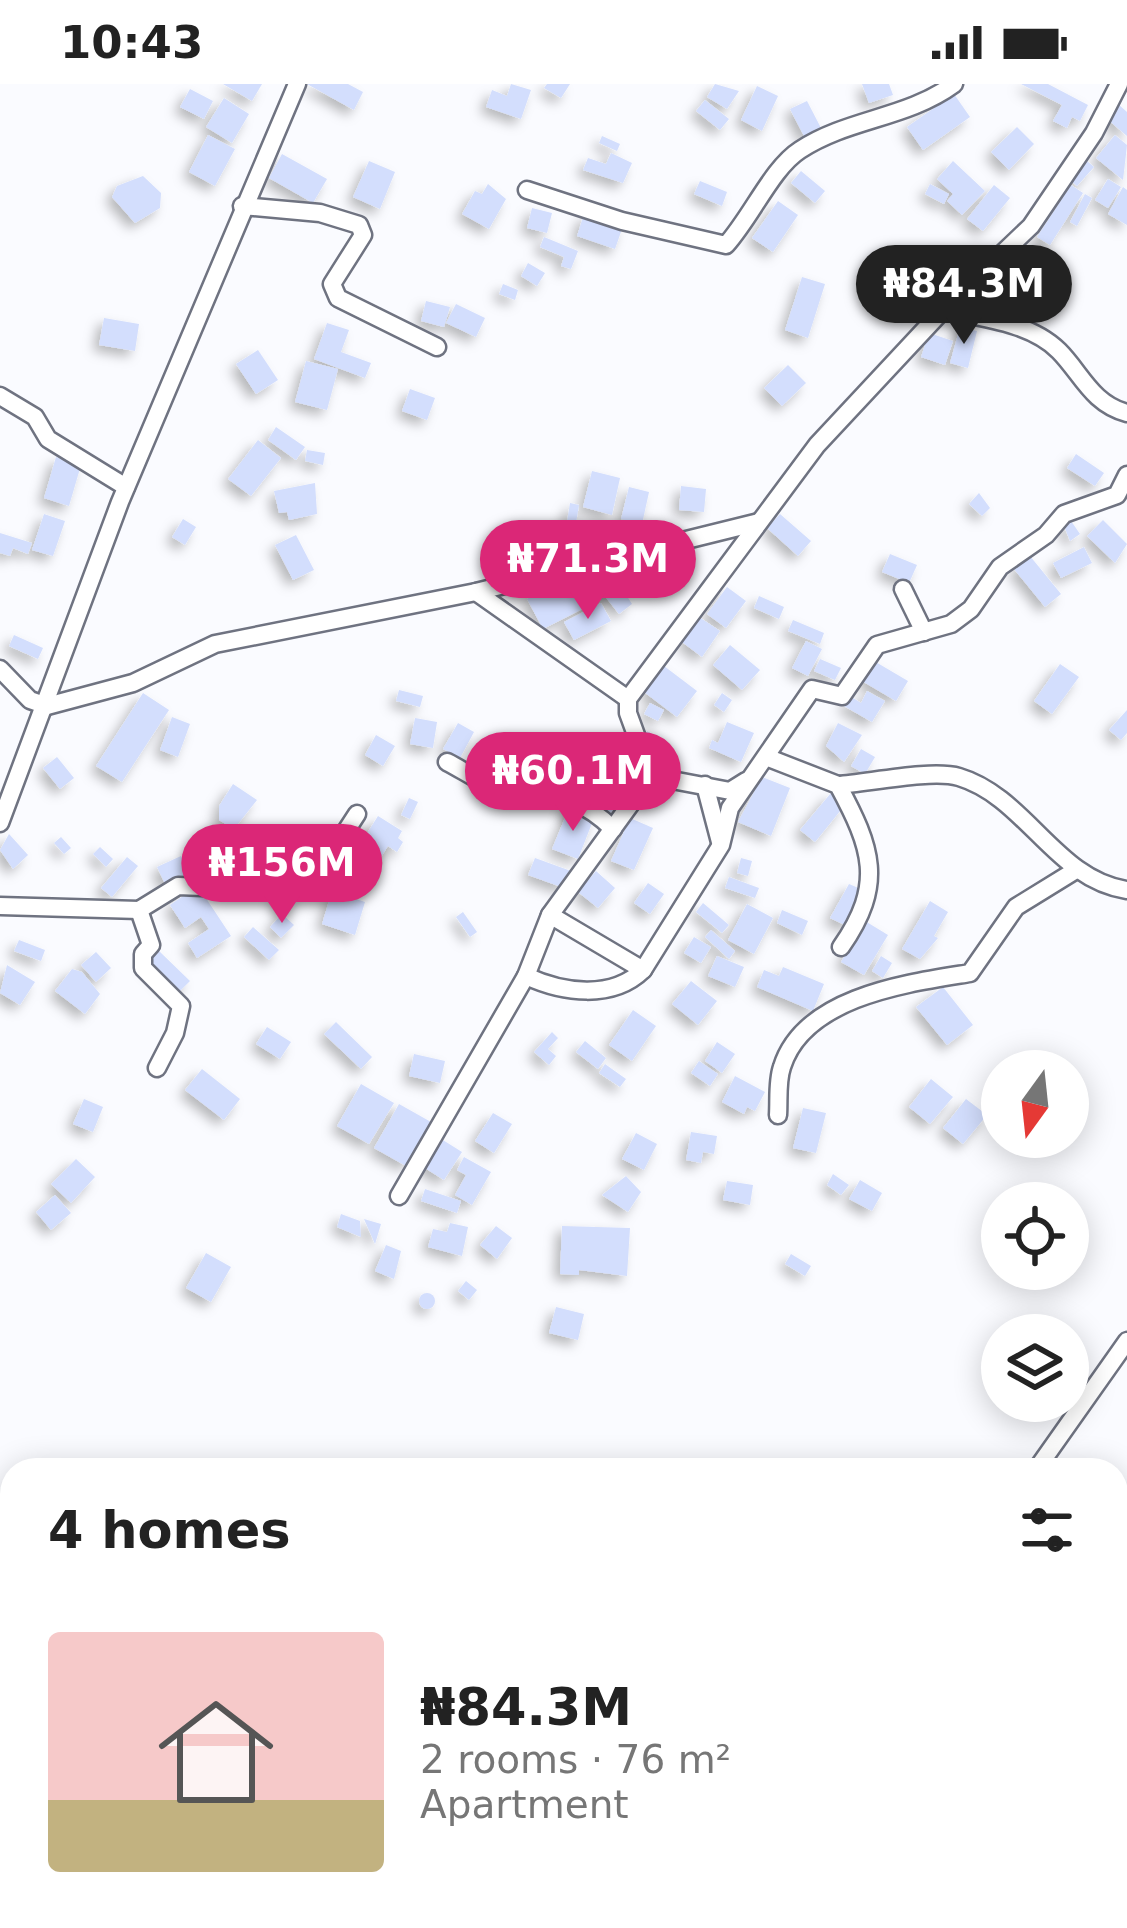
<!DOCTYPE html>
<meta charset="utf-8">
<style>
:root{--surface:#fff;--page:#f2f2f2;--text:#222;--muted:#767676;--line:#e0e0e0;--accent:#db2777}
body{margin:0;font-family:"DejaVu Sans",sans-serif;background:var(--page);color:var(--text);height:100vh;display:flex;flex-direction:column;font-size:45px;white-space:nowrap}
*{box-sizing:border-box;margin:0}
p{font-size:39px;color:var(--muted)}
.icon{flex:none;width:66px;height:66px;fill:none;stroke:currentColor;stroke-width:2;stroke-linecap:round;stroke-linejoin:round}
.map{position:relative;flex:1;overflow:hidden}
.panel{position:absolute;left:0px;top:1374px;width:1128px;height:471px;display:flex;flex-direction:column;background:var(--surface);border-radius:36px 36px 0 0;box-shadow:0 6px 30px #0003}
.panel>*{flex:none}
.needle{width:78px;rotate:195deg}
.buttons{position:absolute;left:981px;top:966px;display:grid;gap:24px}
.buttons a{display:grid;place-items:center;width:108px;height:108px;border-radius:50%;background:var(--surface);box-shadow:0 6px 30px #0003;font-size:60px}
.price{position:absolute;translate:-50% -102px;padding:0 27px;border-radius:42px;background:var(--accent);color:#fff;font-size:39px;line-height:78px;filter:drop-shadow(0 3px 6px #0008)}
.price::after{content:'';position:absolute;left:50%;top:72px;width:36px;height:27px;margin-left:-18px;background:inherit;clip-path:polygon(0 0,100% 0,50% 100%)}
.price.selected{background:#222;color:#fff}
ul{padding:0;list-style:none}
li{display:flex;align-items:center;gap:36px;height:300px;padding:0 48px}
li+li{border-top:3px solid var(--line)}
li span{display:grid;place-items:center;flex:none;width:336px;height:240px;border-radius:12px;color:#555}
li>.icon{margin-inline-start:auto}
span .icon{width:144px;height:144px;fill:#fffc;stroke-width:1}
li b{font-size:51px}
h2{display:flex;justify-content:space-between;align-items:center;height:144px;padding:0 48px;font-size:51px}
.status{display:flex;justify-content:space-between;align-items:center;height:84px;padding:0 60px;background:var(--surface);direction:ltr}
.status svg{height:33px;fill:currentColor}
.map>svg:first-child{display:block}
.building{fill:#d3defd;filter:url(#shadow)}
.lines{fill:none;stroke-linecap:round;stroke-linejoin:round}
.minor-casing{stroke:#6f7381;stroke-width:21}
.minor{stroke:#fff;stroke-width:16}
</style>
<div class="status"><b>10:43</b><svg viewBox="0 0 49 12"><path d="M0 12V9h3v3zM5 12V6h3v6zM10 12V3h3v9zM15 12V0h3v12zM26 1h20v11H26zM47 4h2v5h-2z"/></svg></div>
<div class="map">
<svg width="1127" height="1844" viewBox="0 0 1127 1844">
<defs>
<filter id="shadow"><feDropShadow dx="-6" dy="6" stdDeviation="6" flood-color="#0004"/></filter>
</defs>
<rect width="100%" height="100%" fill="#fafbff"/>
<g class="building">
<path d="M223,0H262L252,17Z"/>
<path d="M307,0H348L363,8L354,26Z"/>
<path d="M511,0L531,6L521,35L486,23L492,6L507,12Z"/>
<path d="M547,0H570L561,14L544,4Z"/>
<path d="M715,0L739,7L727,25L707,13Z"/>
<path d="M862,0H889L893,11L869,19Z"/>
<path d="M1021,0H1048L1088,21L1080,37L1072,33L1067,44L1053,37L1062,21Z"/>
<path d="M757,2L778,12L762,47L741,36Z"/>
<path d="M190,5L213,17L204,35L180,23Z"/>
<path d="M954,10L970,33L923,66L907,43Z"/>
<path d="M224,14L249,30L232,59L206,43Z"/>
<path d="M705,16L729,35L720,46L696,27Z"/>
<path d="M807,17L822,46L805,54L790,25Z"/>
<path d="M1118,20L1127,28V52L1106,34Z"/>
<path d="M1017,43L1034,60L1009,86L991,68Z"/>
<path d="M208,51L235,65L215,102L189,88Z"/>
<path d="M1115,51L1127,61L1123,96L1096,74Z"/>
<path d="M602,52L620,60L617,67L599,59Z"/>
<path d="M611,69L632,79L623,99L583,86L588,74L606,80Z"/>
<path d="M282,70L327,95L313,119L269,94Z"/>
<path d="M369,77L395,88L380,125L353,113Z"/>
<path d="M953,77L985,107L962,131L947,117L953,110L937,95Z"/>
<path d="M1087,77L1094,83L1077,102L1070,96Z"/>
<path d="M801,87L825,107L815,119L791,99Z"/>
<path d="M143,92L161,109L160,124L135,139L112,113L117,102Z"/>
<path d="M1108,95L1121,103L1108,124L1095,116Z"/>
<path d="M700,97L727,108L722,122L694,110Z"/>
<path d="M488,100L506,115L489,145L462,130L475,107L482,110Z"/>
<path d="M930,100L949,110L944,120L925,110Z"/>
<path d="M994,101L1010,114L983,147L967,135Z"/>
<path d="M1071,101L1083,109L1050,161L1037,153Z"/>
<path d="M1123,103L1127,106V141L1108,130Z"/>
<path d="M1085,110L1092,114L1077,142L1070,138Z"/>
<path d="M778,117L798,131L773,168L752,154Z"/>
<path d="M532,124L552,129L547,149L527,144Z"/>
<path d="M584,130L623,142L615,165L577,152Z"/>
<path d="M544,153L578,167L571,185L561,182L564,173L540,163Z"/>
<path d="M941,162L959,170L943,207L926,200Z"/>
<path d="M528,179L545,189L537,202L521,192Z"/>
<path d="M802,193L825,200L808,254L785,246Z"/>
<path d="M503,200L518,206L515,216L499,210Z"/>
<path d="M426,217L450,223L444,243L421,237Z"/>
<path d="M456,220L485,234L476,253L446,239Z"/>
<path d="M104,234L139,240L135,267L99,261Z"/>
<path d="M327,239L349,246L341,268L371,279L365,294L314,275Z"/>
<path d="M960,243L977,247L968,284L950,279Z"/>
<path d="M929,249L953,257L945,281L921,273Z"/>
<path d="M258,266L278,296L256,310L236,280Z"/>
<path d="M306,277L338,285L327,326L295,318Z"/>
<path d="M788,281L806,299L782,322L764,304Z"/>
<path d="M410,305L435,314L427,336L402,327Z"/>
<path d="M276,343L305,363L296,376L268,356Z"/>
<path d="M258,356L281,374L251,412L228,395Z"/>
<path d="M307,366L325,369L323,381L305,377Z"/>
<path d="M1076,370L1104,389L1095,402L1067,384Z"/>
<path d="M56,373L81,381L69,422L44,414Z"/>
<path d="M592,387L620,394L612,431L583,423Z"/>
<path d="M315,399L317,430L289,436L287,428L279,429L274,407Z"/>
<path d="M681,402L706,405L704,428L679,426Z"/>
<path d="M629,403L649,408L642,440L621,435Z"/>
<path d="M979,409L990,424L982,432L969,420Z"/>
<path d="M570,419L579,421L575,445L566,444Z"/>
<path d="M44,430L65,437L53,472L32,466Z"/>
<path d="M780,430L811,457L798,472L767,444Z"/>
<path d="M1069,434L1080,450L1070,457L1063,439Z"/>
<path d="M183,435L196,443L185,461L172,453Z"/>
<path d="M1103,436L1127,460L1115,479L1087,452Z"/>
<path d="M0,449L32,459L28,470L13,464L10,472L0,469Z"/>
<path d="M296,451L314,486L293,496L275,461Z"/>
<path d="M1084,463L1092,479L1061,494L1053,479Z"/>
<path d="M890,470L917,481L909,499L882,488Z"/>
<path d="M1030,472L1061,510L1045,523L1014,485Z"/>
<path d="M605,478L632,520L619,530L588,491Z"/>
<path d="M584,485L600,516L543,545L527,515Z"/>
<path d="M727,503L746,517L726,544L707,530Z"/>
<path d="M759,512L784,523L779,535L754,524Z"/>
<path d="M601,519L611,537L574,556L564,538Z"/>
<path d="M699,533L720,547L702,573L682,558Z"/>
<path d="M793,536L824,549L820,560L788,547Z"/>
<path d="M14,551L43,564L38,575L9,562Z"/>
<path d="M806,557L822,565L808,592L792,584Z"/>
<path d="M730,561L760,586L742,606L713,581Z"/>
<path d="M820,575L841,584L835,596L814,587Z"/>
<path d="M874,577L908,597L896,617L862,597Z"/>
<path d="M1060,580L1079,593L1052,630L1034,617Z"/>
<path d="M664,582L697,607L677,633L644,608Z"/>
<path d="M399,606L423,612L420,623L396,617Z"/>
<path d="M867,607L885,617L872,638L844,622L850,612L861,619Z"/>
<path d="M143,609L169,626L122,698L96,682Z"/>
<path d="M722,609L732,616L724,628L714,621Z"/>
<path d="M650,619L664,626L658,637L644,630Z"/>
<path d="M1127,626V649L1121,656L1109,646Z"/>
<path d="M172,633L190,640L178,673L160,666Z"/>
<path d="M415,634L437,638L433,664L410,660Z"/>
<path d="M727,638L754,649L741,678L709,664L712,656L718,659Z"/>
<path d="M458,639L474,648L460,674L443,665Z"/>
<path d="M838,639L862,651L844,678L826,662Z"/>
<path d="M647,647L660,654L655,663L642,656Z"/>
<path d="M376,651L395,662L383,682L365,671Z"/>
<path d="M861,665L875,673L865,690L851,682Z"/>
<path d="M612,668L625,672L621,686L608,682Z"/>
<path d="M57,673L74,694L60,705L43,684Z"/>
<path d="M762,693L790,704L771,752L738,738Z"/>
<path d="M233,700L257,716L234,745L219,736V722Z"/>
<path d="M602,702L621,714L611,729L592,717Z"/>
<path d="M831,709L845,721L815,758L800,746Z"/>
<path d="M409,714L418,718L410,735L401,731Z"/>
<path d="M569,724L594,734L578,775L552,765Z"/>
<path d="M378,732L402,747L398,754L403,758L397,768L388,762L374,784L354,770Z"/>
<path d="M630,734L653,744L634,786L611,777Z"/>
<path d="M9,750L28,771L13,785L0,766Z"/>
<path d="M61,753L71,764L64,770L54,759Z"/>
<path d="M100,763L113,775L106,783L93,770Z"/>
<path d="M181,772L191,793L167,804L157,783Z"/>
<path d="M127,773L138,782L112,813L101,804Z"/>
<path d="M535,774L571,787L564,804L528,791Z"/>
<path d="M741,774L752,777L748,792L737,789Z"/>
<path d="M596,787L615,804L598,824L578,808Z"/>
<path d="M729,793L759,804L755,814L725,804Z"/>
<path d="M648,799L664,810L650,830L634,819Z"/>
<path d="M849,800L863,806L849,843L830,834Z"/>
<path d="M198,802L231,852L197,874L188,859L209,845L201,833L185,844L170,821Z"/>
<path d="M332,807L365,818L355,851L322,840Z"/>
<path d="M930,817L948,828L934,852L938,854L920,875L902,865Z"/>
<path d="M703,819L729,841L722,849L696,828Z"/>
<path d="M747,820L773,834L754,870L728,856Z"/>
<path d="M782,826L808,837L802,851L777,839Z"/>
<path d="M463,828L477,848L470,853L456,833Z"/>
<path d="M282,830L294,841L281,854L270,843Z"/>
<path d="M865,837L888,851L864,891L841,878Z"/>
<path d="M253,843L279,866L269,876L244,853Z"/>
<path d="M711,846L735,867L729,875L705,853Z"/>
<path d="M694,853L711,863L701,879L684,869Z"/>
<path d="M19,856L45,866L41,877L14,867Z"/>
<path d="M159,867L190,897L178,909L147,879Z"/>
<path d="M96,868L111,884L96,898L81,881Z"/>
<path d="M717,872L744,883L735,903L708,892Z"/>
<path d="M881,872L892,879L883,894L872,887Z"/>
<path d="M7,881L35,898L20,921L0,909Z"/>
<path d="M783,883L824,900L813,927L757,903L764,886L779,892Z"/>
<path d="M72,885L82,888L100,910L85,930L55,907Z"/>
<path d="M691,897L717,917L698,941L672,920Z"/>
<path d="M943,903L973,941L947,961L916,923Z"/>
<path d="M633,926L656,942L632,977L609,961Z"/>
<path d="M336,938L372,973L361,985L324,950Z"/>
<path d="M267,943L291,958L280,975L256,960Z"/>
<path d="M552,948L558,954L548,965L556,972L549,981L534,968Z"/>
<path d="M585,957L606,974L598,985L576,968Z"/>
<path d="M717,958L735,970L722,989L705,977Z"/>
<path d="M414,970L445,977L440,999L409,992Z"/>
<path d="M699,977L718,990L710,1002L691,989Z"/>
<path d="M605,980L626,995L620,1003L599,989Z"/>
<path d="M202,985L240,1015L224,1036L185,1006Z"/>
<path d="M735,992L765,1008L755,1027L747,1023L744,1030L722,1018Z"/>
<path d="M931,995L953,1013L930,1040L909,1023Z"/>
<path d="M361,1000L394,1019L369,1060L337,1042Z"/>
<path d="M84,1015L103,1023L93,1048L73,1040Z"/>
<path d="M966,1015L987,1031L963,1060L943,1044Z"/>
<path d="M399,1020L431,1038L406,1082L374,1064Z"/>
<path d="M803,1024L826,1029L816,1069L793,1064Z"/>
<path d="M493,1029L512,1040L494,1069L475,1057Z"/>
<path d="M691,1048L717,1052L714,1070L703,1068L701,1079L686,1076Z"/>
<path d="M636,1049L657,1060L644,1086L622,1075Z"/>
<path d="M438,1053L462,1068L444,1096L420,1081Z"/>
<path d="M464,1073L491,1088L472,1121L455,1111L466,1091L457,1086Z"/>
<path d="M76,1075L95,1093L71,1119L51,1100Z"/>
<path d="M833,1090L849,1101L841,1111L827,1101Z"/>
<path d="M626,1092L641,1108L628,1128L602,1111Z"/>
<path d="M860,1096L882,1109L872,1127L849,1115Z"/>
<path d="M727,1097L753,1101L750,1121L723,1116Z"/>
<path d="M425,1105L461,1117L457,1129L421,1117Z"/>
<path d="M55,1111L71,1129L51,1146L36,1128Z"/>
<path d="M341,1130L360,1137L361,1153L337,1143Z"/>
<path d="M364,1135L381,1140L375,1160Z"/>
<path d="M450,1139L468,1143L462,1172L428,1163L433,1145L447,1148Z"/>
<path d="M496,1142L512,1154L497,1175L480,1161Z"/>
<path d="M562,1142L630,1144L627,1192L579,1186V1191L560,1190Z"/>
<path d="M386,1161L401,1167L394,1195L375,1187Z"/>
<path d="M206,1169L231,1183L211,1218L186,1204Z"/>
<path d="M791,1170L811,1182L805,1192L785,1180Z"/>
<path d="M466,1197L477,1206L469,1216L458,1207Z"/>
<circle cx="427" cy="1217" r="8"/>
<path d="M556,1223L584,1230L578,1256L549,1249Z"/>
<path d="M1116,1799L1127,1807V1836L1121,1844H1078L1087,1833H1116Z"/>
</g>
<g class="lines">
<g class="minor-casing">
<g id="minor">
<path d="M527,106L622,137L726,161C752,132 772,84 800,66C849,34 906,35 954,0"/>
<path d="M242,122L320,129L359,141L363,151L332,200L338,214L437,263"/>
<path d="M943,226C981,234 1030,238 1059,267C1081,289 1092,320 1127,329"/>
<path d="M0,312L35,333L48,355L126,403"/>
<path d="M903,505L924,548"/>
<path d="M476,508L628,615"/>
<path d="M0,585L30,616L47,622L133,599L215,560L476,508L759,438"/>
<path d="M766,673L838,701C872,764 885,800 841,863"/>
<path d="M447,678C461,685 475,695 490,701C540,722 565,698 613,745"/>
<path d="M651,692L628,629V615L817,361L943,226L1031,142L1094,49L1119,0"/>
<path d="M651,692L730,707L746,697"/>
<path d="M705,701L720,758"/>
<path d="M838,701C868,699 932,685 959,693C1026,713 1056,796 1127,806"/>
<path d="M0,739L120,418L297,0"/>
<path d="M0,822L139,826L178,802L278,806L318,790L357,730"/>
<path d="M139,826L151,861L143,870V884L181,922L175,949L157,984"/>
<path d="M550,831L643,886"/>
<path d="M526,892C563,909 612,916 643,886L721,761L730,724L812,605L842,612L877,561L951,540L971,525L1000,483L1046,451L1064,430L1117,411L1127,391"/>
<path d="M778,1031C779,1016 777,997 782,983C804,912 909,899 970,889L1016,823L1076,786"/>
<path d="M399,1112L526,892L550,831L651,692"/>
<path d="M1036,1386L1127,1257"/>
<path d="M0,1625L12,1630"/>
<path d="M1116,1758L1127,1738"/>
<path d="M474,1833L501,1844"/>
<path d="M782,1844L786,1833"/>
</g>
</g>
<use href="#minor" class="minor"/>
</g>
</svg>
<div class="buttons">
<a><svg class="needle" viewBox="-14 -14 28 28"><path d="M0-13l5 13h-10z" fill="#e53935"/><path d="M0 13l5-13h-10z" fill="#767676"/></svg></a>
<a><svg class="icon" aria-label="locate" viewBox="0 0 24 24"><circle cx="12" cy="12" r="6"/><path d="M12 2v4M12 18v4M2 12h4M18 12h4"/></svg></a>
<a><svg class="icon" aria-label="layers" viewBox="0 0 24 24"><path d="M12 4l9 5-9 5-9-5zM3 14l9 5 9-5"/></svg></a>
</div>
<b class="price selected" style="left:964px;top:263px">₦84.3M</b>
<b class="price" style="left:588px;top:538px">₦71.3M</b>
<b class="price" style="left:573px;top:750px">₦60.1M</b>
<b class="price" style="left:282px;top:842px">₦156M</b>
<section class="panel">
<h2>4 homes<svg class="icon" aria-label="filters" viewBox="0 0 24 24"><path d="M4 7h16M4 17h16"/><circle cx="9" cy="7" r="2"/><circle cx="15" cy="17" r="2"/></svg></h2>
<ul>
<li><span style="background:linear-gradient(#f6c9c9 70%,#c2b280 0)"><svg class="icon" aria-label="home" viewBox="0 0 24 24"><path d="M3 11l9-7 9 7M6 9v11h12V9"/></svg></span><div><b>₦84.3M</b><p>2 rooms · 76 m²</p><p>Apartment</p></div></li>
</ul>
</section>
</div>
